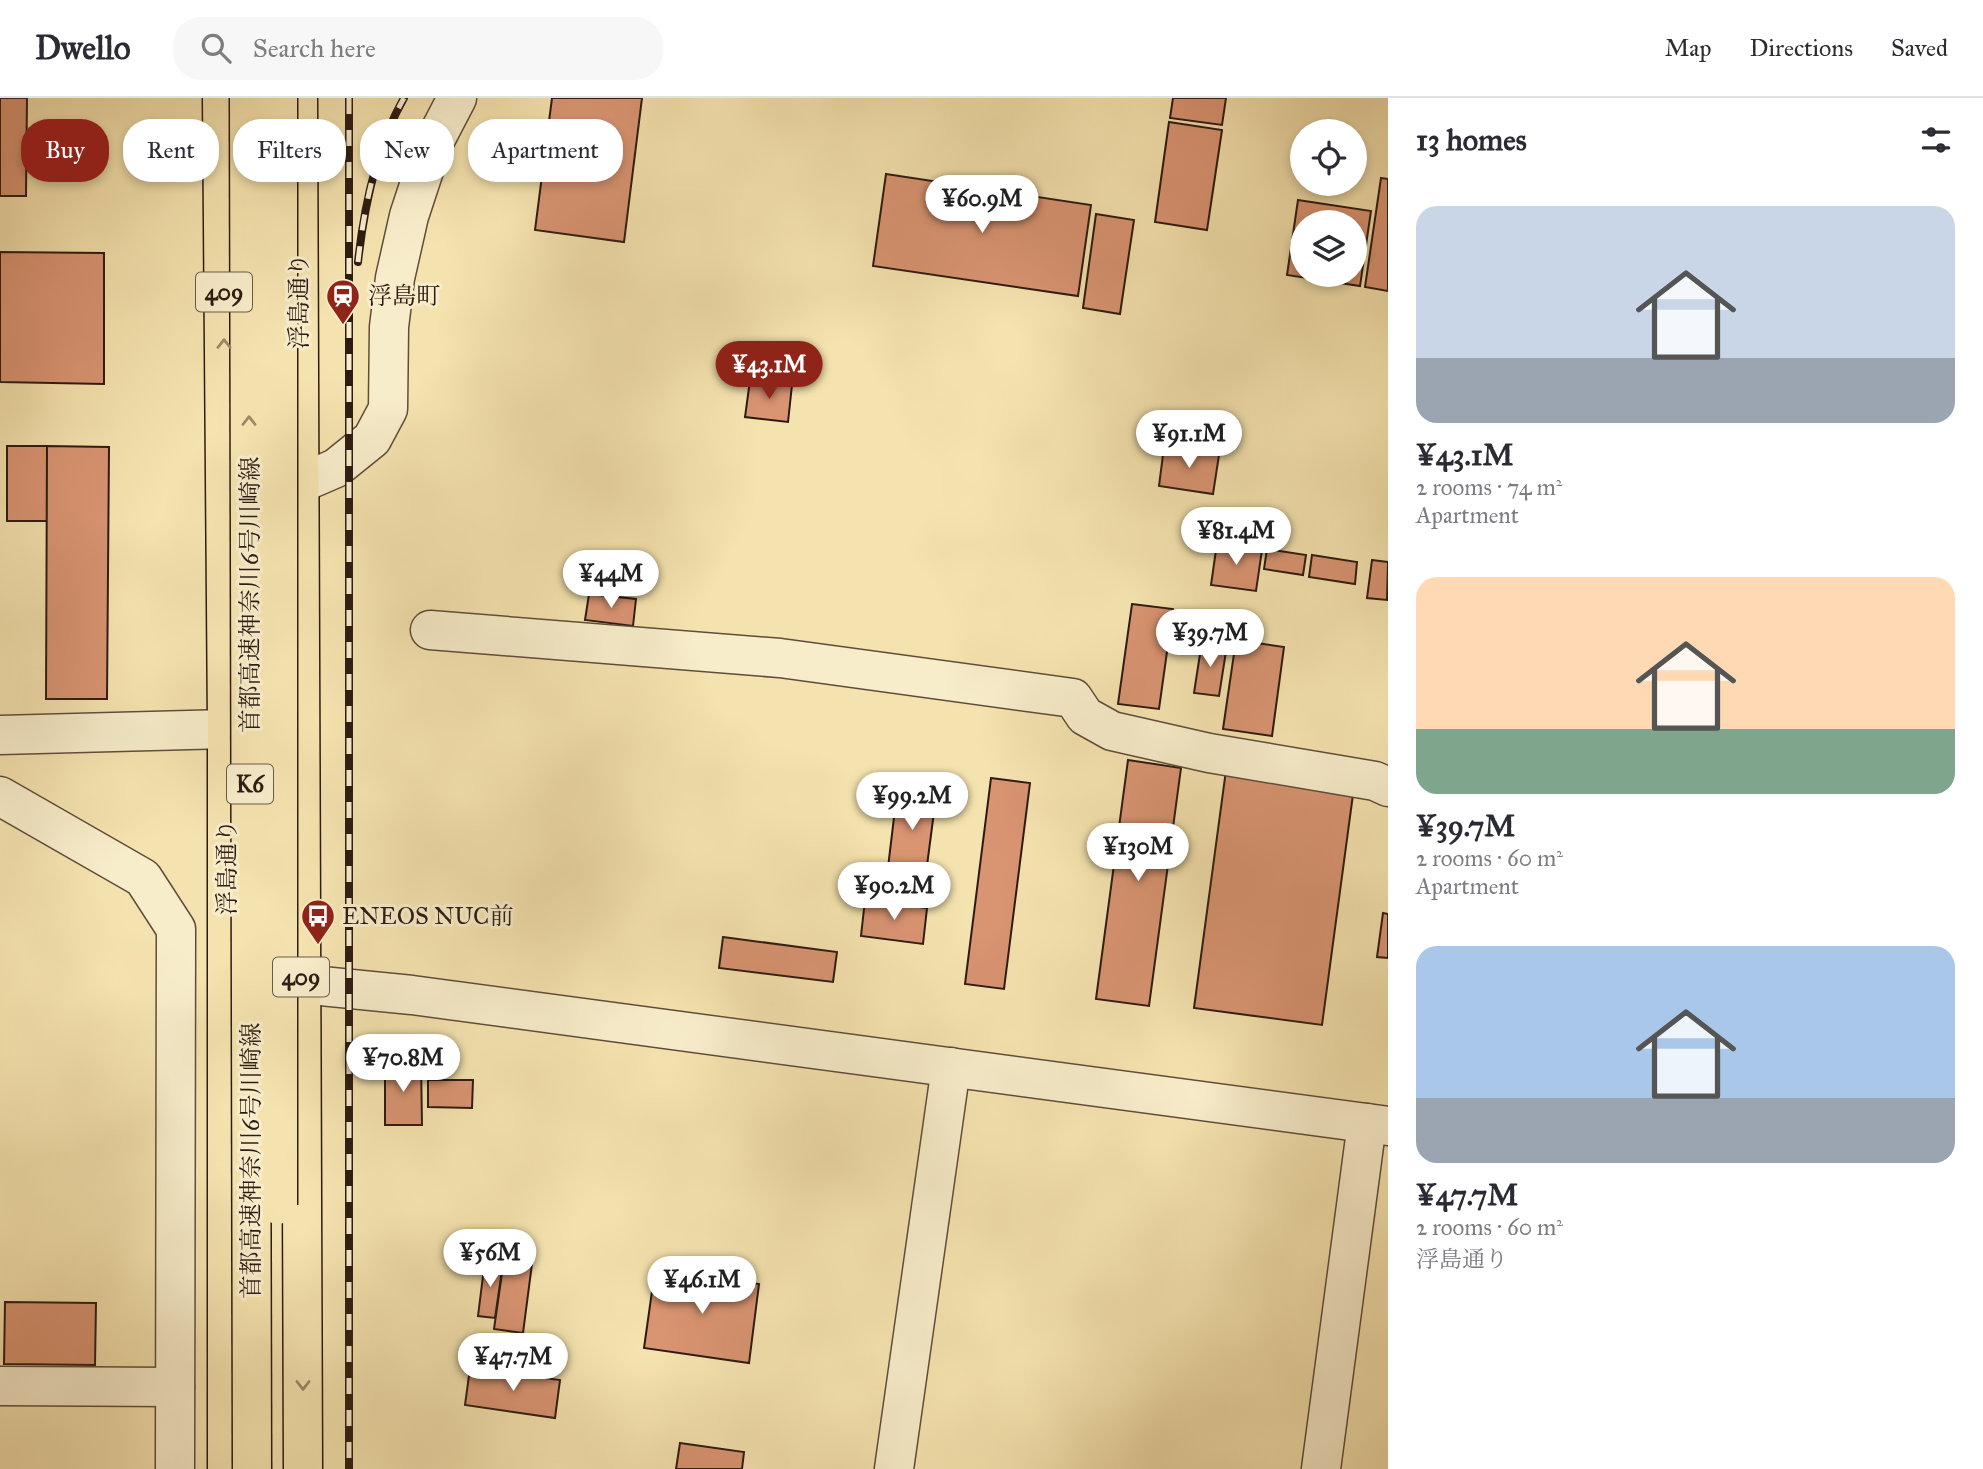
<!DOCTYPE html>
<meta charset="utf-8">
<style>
:root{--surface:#fff;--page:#f7f7f7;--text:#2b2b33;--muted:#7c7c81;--line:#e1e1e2;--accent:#8f2418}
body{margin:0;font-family:"IM FELL Great Primer","Noto Serif JP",serif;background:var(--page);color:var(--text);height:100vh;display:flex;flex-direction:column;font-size:26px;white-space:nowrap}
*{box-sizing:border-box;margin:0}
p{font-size:23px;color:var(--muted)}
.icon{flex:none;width:38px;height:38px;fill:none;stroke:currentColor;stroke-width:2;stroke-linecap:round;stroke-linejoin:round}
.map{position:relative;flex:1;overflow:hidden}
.drawer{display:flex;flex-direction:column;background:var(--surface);width:595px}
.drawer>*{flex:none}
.hud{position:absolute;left:21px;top:21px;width:665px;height:63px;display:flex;gap:14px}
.tools{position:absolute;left:1290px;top:21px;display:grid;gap:14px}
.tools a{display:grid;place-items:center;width:77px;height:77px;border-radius:50%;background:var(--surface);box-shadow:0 4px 10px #0003;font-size:35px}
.price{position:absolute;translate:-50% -60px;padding:0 16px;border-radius:24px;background:#fff;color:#222;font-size:23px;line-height:46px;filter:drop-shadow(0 2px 4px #0008)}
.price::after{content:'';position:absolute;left:50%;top:42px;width:21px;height:16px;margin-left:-10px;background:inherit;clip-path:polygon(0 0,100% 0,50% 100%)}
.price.selected{background:var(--accent);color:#fff}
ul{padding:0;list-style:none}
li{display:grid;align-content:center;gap:14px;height:371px;padding:0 28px}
li span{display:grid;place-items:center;height:217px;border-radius:21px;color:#555}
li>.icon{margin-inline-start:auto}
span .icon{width:126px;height:126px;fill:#fffc;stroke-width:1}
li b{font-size:30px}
h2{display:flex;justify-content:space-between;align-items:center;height:84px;padding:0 28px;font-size:30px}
.chip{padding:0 24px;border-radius:28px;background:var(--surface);box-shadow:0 4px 10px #0003;font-size:24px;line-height:63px}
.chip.selected{background:var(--accent);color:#fff}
header{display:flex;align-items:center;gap:42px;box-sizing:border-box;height:98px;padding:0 35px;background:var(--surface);border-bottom:2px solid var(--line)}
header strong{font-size:33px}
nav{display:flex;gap:38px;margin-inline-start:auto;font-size:24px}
.search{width:490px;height:63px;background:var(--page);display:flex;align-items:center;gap:18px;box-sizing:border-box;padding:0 24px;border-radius:28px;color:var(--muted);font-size:26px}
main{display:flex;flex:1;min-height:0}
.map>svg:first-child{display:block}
.building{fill:#d99472;stroke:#2d1b13;stroke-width:2;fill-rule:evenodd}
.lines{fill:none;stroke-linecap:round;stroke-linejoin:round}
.minor-casing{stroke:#5f4d3a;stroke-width:41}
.highway-casing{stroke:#2d1b13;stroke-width:41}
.minor{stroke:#f8edcb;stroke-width:38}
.highway{stroke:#f5e3af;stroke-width:38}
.rail-casing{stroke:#2d1b13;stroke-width:8}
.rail{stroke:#f8edcb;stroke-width:5;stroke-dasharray:16;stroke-linecap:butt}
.highway-bridge-casing{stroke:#2d1b13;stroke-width:41;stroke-linecap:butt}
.highway-bridge{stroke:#f5e3af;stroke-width:38}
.oneway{stroke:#9b8969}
.labels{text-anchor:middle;stroke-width:6;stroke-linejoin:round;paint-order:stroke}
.shield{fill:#f8edcb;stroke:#6a5a4a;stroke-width:2}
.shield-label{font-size:23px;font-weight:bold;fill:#2d1b13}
.poi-label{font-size:24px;fill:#2d1b13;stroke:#f8edcb;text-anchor:start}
.street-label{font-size:24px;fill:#2d1b13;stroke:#f8edcb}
</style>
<header>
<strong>Dwello</strong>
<div class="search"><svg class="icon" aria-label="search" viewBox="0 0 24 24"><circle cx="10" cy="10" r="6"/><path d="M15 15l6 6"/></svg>Search here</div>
<nav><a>Map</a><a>Directions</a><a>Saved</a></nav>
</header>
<main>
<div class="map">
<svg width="1388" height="1371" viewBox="0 0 1388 1371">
<rect width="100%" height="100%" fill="#f5e3af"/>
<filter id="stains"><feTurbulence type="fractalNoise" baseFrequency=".00286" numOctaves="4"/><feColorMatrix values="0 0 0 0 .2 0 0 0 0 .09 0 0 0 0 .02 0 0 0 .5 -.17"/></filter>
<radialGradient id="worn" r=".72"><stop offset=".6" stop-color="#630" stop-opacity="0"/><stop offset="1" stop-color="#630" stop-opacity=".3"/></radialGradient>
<g class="building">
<path d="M0,0H27L26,98H0Z"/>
<path d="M552,0H642L624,144L535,132Z"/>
<path d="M1173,0H1226L1222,27L1170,20Z"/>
<path d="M1169,24L1222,32L1207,132L1155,124Z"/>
<path d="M886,76L1091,107L1078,198L873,168Z"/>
<path d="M1381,80L1388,81V193L1365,189Z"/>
<path d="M1298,102L1371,113L1360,188L1287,177ZM1302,124H1354V177H1302Z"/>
<path d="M1096,116L1134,122L1120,216L1083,210Z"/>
<path d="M0,154L104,155V286L0,284Z"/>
<path d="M750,282L792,287L788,324L745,319Z"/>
<rect x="7" y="348" width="40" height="75"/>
<path d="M47,348L109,349L107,601H46Z"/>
<path d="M1164,349L1219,357L1213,396L1159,388Z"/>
<path d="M1217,445L1262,452L1256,493L1211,487Z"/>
<path d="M1267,451L1306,457L1303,477L1264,471Z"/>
<path d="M1312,457L1357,464L1355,486L1309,479Z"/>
<path d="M1372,462L1388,464L1387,502L1367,500Z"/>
<path d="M589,496L636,501L633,528L585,522Z"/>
<path d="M1132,506L1173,511L1159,611L1118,606Z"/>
<path d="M1236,542L1284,549L1272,638L1223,631Z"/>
<path d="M1202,543L1227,547L1219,598L1194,595Z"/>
<path d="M1128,662L1181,670L1149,908L1096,901Z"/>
<path d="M1226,672L1354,689L1322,927L1194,910Z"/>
<path d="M991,680L1030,685L1004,891L965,886Z"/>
<path d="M898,686L937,691L925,783L887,778Z"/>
<path d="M865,802L927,810L923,846L861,838Z"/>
<path d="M1383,815L1388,816V860L1377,859Z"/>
<path d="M723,839L837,854L833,884L719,870Z"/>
<path d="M385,964H421L422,1027H385Z"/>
<path d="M428,982H473L472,1010L428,1009Z"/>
<path d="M505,1154L533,1158L523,1235L494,1231Z"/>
<path d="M485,1162L503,1165L495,1220L478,1218Z"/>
<path d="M655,1172L759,1186L749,1265L644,1250Z"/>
<path d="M5,1204L96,1205L95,1267L4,1266Z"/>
<path d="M470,1270L560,1282L555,1320L465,1307Z"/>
<path d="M680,1345L744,1354L742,1371H676Z"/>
</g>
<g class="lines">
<g class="minor-casing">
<g id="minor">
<path d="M269,387L299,386L336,370L372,341L388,311L389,229L395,180L409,118L432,48L457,0"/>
<path d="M430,532L780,560L1073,600L1085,618L1112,633L1209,655L1375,683L1388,689"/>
<path d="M0,637L227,631"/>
<path d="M0,698L143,780L176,831L175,1371"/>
<path d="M301,886L412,897L1388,1028"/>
<path d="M0,1288L175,1289"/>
<path d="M894,1371L951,969"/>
<path d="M1321,1371L1367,1025"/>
</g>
</g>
<g class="highway-casing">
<g id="highway">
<path d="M222,0L227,631V1371"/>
<path d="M298,0L303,1371"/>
</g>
</g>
<use href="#minor" class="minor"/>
<use href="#highway" class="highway"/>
<g class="rail-casing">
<g id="rail">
<path d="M349,0V1371"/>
<path d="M358,164C364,109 376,49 404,0"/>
</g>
</g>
<use href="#rail" class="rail"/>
<g class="highway-bridge-casing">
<g id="highway-bridge">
<path d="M249,0L252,1371"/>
<path d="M278,1107V0"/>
</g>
</g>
<use href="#highway-bridge" class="highway-bridge"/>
</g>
<defs><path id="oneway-chevron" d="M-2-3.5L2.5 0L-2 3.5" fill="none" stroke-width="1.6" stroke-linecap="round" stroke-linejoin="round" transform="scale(1.75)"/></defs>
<g class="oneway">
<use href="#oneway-chevron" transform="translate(224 246) rotate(-90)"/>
<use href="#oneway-chevron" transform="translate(249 323) rotate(-90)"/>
<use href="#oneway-chevron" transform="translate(303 1287) rotate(90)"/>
</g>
<defs>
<g id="station-pin" transform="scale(1.75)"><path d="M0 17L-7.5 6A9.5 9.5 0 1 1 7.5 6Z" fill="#8f2418" stroke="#f8edcb"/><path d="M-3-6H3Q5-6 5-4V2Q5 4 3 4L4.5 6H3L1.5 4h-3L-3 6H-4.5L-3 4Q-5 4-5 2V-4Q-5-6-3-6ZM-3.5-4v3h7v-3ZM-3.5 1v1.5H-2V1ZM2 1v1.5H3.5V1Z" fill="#fff"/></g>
<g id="bus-pin" transform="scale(1.75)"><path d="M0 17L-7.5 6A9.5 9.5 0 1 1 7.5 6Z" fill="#8f2418" stroke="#f8edcb"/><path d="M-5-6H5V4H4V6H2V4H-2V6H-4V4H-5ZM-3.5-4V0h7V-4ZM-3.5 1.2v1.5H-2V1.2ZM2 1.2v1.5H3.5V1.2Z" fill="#fff"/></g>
</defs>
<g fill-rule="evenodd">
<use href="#station-pin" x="343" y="198"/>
<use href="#bus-pin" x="318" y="818"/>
</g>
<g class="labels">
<g class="shield">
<rect x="196" y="174.5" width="56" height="39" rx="5"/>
<rect x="227" y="666.5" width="46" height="39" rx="5"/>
<rect x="273" y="859.5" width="56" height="39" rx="5"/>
</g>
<g class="shield-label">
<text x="224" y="202">409</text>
<text x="250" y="694">K6</text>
<text x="301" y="887">409</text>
</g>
<g class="poi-label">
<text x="368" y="206">浮島町</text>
<text x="342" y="826">ENEOS NUC前</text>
</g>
<g class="street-label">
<text transform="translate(299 203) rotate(-90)" y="8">浮島通り</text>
<text transform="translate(250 497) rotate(-90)" y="8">首都高速神奈川6号川崎線</text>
<text transform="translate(227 769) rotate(-90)" y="8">浮島通り</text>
<text transform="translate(251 1063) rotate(-90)" y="8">首都高速神奈川6号川崎線</text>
</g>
</g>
<rect width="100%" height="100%" filter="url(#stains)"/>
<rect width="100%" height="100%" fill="url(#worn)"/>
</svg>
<div class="tools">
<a><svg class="icon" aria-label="locate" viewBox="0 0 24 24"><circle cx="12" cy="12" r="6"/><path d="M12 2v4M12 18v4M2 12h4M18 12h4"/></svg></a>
<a><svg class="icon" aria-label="layers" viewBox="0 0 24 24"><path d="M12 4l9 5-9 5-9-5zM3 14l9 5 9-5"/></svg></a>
</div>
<b class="price" style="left:982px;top:137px">¥60.9M</b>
<b class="price selected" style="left:769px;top:303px">¥43.1M</b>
<b class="price" style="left:1189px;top:372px">¥91.1M</b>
<b class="price" style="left:1236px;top:469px">¥81.4M</b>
<b class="price" style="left:611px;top:512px">¥44M</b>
<b class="price" style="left:1210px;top:571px">¥39.7M</b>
<b class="price" style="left:912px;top:734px">¥99.2M</b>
<b class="price" style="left:1138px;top:785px">¥130M</b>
<b class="price" style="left:894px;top:824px">¥90.2M</b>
<b class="price" style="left:403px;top:996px">¥70.8M</b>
<b class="price" style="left:490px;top:1191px">¥56M</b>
<b class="price" style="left:702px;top:1218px">¥46.1M</b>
<b class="price" style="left:513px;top:1295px">¥47.7M</b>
<div class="hud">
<a class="chip selected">Buy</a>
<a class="chip">Rent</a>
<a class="chip">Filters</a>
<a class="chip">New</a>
<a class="chip">Apartment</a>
</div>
</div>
<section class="drawer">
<h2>13 homes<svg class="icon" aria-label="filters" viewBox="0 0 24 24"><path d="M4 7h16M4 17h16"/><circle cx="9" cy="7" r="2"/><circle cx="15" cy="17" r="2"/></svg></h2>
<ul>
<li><span style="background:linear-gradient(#c9d6e8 70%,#9aa5b1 0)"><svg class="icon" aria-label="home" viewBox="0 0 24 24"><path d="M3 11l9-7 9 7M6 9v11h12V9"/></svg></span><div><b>¥43.1M</b><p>2 rooms · 74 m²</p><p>Apartment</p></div></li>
<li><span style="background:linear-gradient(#ffd9b3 70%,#7fa58c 0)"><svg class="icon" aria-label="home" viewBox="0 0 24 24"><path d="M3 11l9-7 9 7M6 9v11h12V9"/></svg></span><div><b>¥39.7M</b><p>2 rooms · 60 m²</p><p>Apartment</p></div></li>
<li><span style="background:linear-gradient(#a9c7e8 70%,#9aa5b1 0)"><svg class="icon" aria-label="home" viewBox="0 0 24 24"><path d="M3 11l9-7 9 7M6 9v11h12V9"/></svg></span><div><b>¥47.7M</b><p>2 rooms · 60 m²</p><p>浮島通り</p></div></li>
</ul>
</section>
</main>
